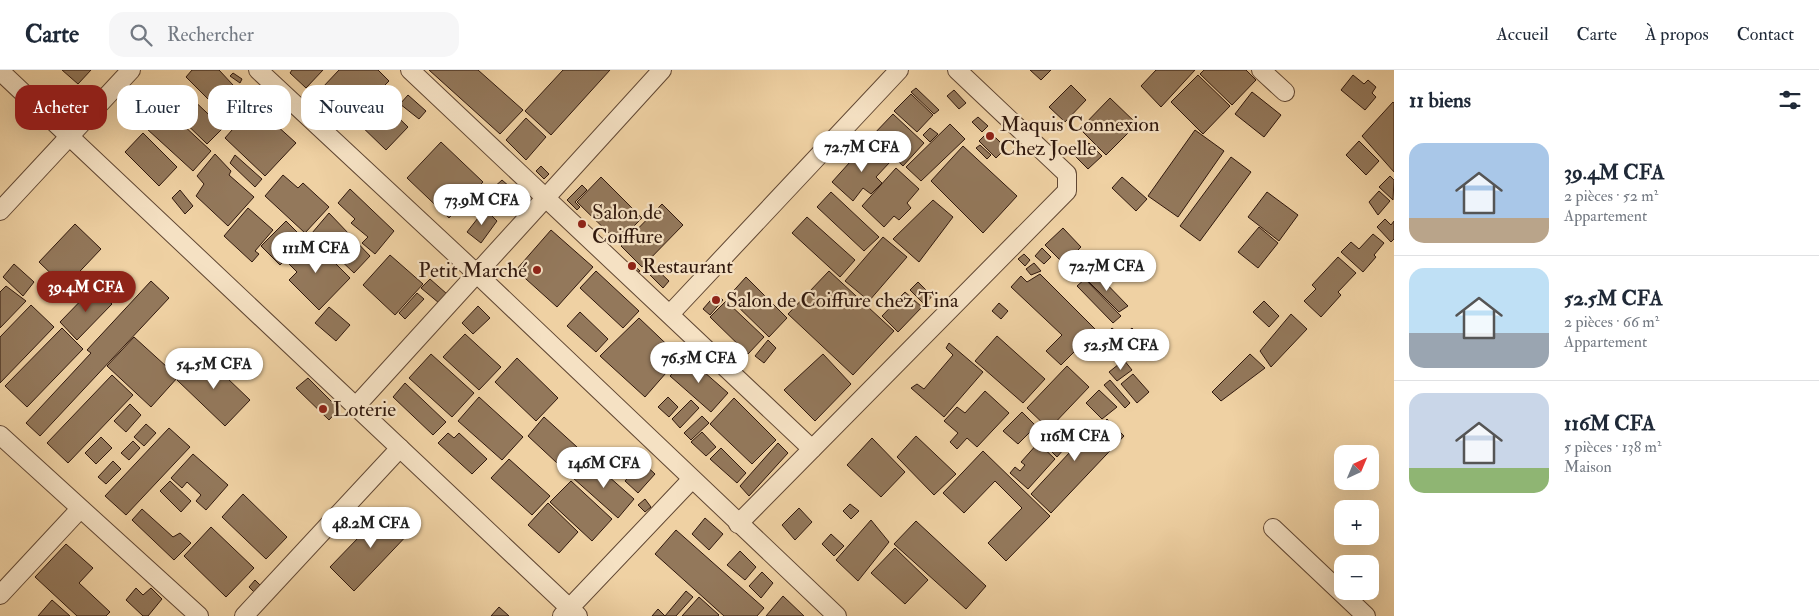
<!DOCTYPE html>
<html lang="fr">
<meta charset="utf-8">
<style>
:root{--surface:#fff;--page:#f6f6f7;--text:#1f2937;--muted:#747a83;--line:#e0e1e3;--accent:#8f2418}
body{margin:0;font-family:"IM FELL Double Pica",serif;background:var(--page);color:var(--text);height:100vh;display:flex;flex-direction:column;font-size:19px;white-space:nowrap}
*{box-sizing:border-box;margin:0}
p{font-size:16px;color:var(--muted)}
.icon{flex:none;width:28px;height:28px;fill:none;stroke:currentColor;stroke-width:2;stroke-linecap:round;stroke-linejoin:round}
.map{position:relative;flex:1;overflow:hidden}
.sheet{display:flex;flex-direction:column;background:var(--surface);width:425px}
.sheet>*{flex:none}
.top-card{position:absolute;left:15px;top:15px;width:475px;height:45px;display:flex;gap:10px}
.needle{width:32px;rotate:44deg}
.tools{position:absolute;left:1334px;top:375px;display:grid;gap:10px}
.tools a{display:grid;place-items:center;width:45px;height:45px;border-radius:10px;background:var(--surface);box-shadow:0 5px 20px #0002;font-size:25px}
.price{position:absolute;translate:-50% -42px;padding:0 11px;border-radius:18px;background:#fff;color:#222;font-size:16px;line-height:32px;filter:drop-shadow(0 1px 2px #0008)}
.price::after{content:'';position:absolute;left:50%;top:30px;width:15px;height:11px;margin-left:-8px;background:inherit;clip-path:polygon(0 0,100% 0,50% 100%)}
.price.active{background:var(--accent);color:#fff}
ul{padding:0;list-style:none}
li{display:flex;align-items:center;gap:15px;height:125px;padding:0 15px}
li+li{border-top:1px solid var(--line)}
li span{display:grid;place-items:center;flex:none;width:140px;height:100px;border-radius:15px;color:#555}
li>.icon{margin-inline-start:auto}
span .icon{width:60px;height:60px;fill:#fffc;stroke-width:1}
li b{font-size:21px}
h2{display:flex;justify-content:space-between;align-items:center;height:60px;padding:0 15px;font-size:21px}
.chip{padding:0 18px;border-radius:15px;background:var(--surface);box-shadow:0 5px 20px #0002;font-size:18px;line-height:45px}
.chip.active{background:var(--accent);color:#fff}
header{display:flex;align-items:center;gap:30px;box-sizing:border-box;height:70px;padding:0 25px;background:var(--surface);border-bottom:1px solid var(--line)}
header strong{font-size:24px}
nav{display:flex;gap:28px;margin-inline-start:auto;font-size:18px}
.search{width:350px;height:45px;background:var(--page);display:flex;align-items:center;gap:12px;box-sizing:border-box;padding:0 18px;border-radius:15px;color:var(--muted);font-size:19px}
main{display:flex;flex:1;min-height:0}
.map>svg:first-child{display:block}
.building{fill:#93785b;stroke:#30180d}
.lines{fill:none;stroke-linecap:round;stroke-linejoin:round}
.minor-casing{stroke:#604632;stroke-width:20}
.minor{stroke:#f5e1c3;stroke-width:18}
.poi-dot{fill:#8f2418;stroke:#f5e1c3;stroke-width:2}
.labels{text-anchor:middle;stroke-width:4.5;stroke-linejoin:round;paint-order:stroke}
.poi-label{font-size:21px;fill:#30180d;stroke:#f5e1c3;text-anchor:start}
</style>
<header>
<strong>Carte</strong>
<div class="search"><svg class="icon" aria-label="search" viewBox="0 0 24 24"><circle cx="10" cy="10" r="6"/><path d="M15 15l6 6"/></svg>Rechercher</div>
<nav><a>Accueil</a><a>Carte</a><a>À propos</a><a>Contact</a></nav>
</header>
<main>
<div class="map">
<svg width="1394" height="546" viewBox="0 0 1394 546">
<rect width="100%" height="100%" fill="#efd1a3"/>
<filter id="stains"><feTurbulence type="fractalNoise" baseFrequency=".004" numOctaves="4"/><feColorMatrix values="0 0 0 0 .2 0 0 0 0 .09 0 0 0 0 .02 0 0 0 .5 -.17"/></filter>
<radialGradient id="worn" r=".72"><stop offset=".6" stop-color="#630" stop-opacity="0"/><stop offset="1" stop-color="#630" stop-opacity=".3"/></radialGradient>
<g class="building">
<path d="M62,0H91L78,14Z"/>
<path d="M192,0H219L247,30L228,49L186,7Z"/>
<path d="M292,0H323L306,18L290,3Z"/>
<path d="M339,0H378L389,11L375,25L408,57L386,80L322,18Z"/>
<path d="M429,0H478L523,40L500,64Z"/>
<path d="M563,0H610L551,65L525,41Z"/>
<path d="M1030,0H1051L1041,10Z"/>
<path d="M1156,0H1195L1161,37L1141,16Z"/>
<path d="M1204,0H1246L1256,10L1232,35L1200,4Z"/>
<path d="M233,3L242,9L240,13L230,6Z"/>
<path d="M1198,5L1230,36L1203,64L1171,32Z"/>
<path d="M1353,5L1364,14L1368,10L1376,17L1372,23L1376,27L1365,40L1341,20Z"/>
<path d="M1071,15L1086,30L1065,52L1049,37Z"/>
<path d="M916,18L939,40L934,44L911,22Z"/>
<path d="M954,20L966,33L959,39L947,26Z"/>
<path d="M1252,22L1281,45L1264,67L1235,44Z"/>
<path d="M911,24L933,45L917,62L894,41Z"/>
<path d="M188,25L223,58L207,74L173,41Z"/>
<path d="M408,25L426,41L419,49L400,34Z"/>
<path d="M1110,28L1137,54L1106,85L1080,59Z"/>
<path d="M1393,32L1394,33V102L1362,66Z"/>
<path d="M254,35L296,73L265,106L225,68Z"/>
<path d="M166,39L211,81L193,101L147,59Z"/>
<path d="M893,44L924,73L903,96L872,66Z"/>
<path d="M978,47L988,56L982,62L972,52Z"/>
<path d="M526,48L546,67L526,90L506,70Z"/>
<path d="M950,54L965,69L921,111L906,97Z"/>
<path d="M930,58L938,64L930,72L923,65Z"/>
<path d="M1195,60L1224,81L1178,147L1148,126Z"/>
<path d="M989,61L1006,78L996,88L979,71Z"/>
<path d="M143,63L177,97L159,116L125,82Z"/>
<path d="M1359,71L1379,91L1366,105L1346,85Z"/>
<path d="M441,72L483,112L449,148L407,108Z"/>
<path d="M868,72L890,92L876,107L882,113L871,124L863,118L853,131L832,112Z"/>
<path d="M1089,73L1102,86L1088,99L1075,86Z"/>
<path d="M980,75L991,85L987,89L976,78Z"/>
<path d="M963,76L1017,126L983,163L931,111Z"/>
<path d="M215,84L231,101L229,105L254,127L228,156L196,126L204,114L197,106Z"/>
<path d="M235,85L262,109L255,117L230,93Z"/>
<path d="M1231,87L1251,102L1200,171L1180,156Z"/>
<path d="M541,96L549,104L544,109L536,101Z"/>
<path d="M896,98L919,119L907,133L911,138L899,150L894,146L884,157L862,136Z"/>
<path d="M283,105L298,118L303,113L329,137L305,163L265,126Z"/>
<path d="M1390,106L1394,110L1393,130L1379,117Z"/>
<path d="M601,107L642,148L618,172L577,132Z"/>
<path d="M1122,107L1147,129L1136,141L1112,118Z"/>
<path d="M502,110L519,125L501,143L483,127Z"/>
<path d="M582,115L587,120L575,132L580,137L577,140L567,130Z"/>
<path d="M350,119L394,161L375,184L362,173L368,167L351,153L355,149L338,133Z"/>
<path d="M180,120L193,136L185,144L172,128Z"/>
<path d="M1379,121L1390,131L1378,145L1369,132Z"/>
<path d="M831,122L879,167L864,181L817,137Z"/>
<path d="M1267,122L1298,145L1279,171L1248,147Z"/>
<path d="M933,130L953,147L919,192L893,169Z"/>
<path d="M662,134L683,155L642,197L621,176Z"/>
<path d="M248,138L273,160L255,181L259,184L252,192L224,166Z"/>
<path d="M485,139L497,151L481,173L467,162Z"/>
<path d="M329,143L370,186L354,203L312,163Z"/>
<path d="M807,147L855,190L840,207L792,163Z"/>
<path d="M1385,149L1391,155L1394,151V169L1391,172L1377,157Z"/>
<path d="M286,151L305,170L280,195L261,176Z"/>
<path d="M75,154L101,179L65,217L39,192Z"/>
<path d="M1259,157L1278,173L1258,198L1238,182Z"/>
<path d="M1063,158L1081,177L1064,194L1045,175Z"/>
<path d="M551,160L593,197L557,237L516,200Z"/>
<path d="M1373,164L1384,173L1374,185L1376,187L1363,202L1341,182L1351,172L1359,179Z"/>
<path d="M309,167L350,208L319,240L289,210L297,202L285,190Z"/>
<path d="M883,167L907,187L869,231L845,211Z"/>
<path d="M1042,178L1051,187L1044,194L1035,186Z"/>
<path d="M1024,184L1030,190L1025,196L1018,189Z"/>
<path d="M390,185L423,214L395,245L363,215Z"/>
<path d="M1338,187L1356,203L1338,222L1341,225L1321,247L1304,231L1316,219L1312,215Z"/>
<path d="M632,193L640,201L637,203L630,196Z"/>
<path d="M1034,193L1041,201L1031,205L1026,199Z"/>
<path d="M14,194L34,212L23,226L3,207Z"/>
<path d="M652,195L669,211L663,218L646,201Z"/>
<path d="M596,201L639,241L623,258L580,218Z"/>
<path d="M829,201L894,261L853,305L788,244Z"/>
<path d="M1095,202L1128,236L1119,242L1087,210Z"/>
<path d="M1040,204L1096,260L1061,295L1046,281L1062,265L1011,217L1021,206L1027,212Z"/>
<path d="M746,207L787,248L769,267L728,227Z"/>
<path d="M430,209L447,224L439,233L421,218Z"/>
<path d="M1085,209L1121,246L1113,253L1077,216Z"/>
<path d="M151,211L169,228L40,366L26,353L91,283L87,280Z"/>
<path d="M918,212L932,226L925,235L910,220Z"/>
<path d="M6,216L26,231L0,258V222Z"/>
<path d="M94,217L112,234L77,270L60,252Z"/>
<path d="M905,222L922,237L898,262L882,246Z"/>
<path d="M417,223L424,229L405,249L399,243Z"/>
<path d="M716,224L723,230L710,245L703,239Z"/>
<path d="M726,231L764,267L748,284L710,247Z"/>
<path d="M1264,231L1279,246L1269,257L1253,242Z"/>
<path d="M999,233L1008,241L1001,249L992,241Z"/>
<path d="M31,235L54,257L0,313V267Z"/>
<path d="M478,236L490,248L473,264L462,253Z"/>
<path d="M329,237L350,255L336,271L315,253Z"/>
<path d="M580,242L608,269L596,282L567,256Z"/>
<path d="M1291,244L1307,259L1271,297L1260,281Z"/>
<path d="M639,248L680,287L645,327L600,286Z"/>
<path d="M62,258L83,279L27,337L5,316Z"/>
<path d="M1112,258L1119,264L1114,269L1107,263Z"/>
<path d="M1132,258L1142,268L1133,277L1123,266Z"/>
<path d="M465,264L501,297L479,320L443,287Z"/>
<path d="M997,266L1045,309L1023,333L975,291Z"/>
<path d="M134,267L178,307L151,337L107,296Z"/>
<path d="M768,270L776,278L764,293L755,286Z"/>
<path d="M949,273L983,302L944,347L911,318L917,314L924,319L953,285L946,278Z"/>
<path d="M202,284L250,330L225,356L177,310Z"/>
<path d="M431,284L474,323L452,347L409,308Z"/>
<path d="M823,284L851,314L815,351L784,320Z"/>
<path d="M1250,284L1265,298L1221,331L1212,322Z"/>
<path d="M687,287L728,323L711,342L670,306Z"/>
<path d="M517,288L558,328L536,351L495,312Z"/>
<path d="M1124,290L1132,300L1117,311L1109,302Z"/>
<path d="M1067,296L1089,317L1049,359L1027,338Z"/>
<path d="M1133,304L1149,322L1137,333L1121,314Z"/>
<path d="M112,305L133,325L68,393L47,373Z"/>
<path d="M308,308L339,339L329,350L296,318Z"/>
<path d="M1110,310L1130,333L1125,338L1104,315Z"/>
<path d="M405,313L446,352L433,365L393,327Z"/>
<path d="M1099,320L1117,337L1102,349L1086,333Z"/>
<path d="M985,321L1009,343L977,377L967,368L957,379L950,372L958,363L944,351L957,337L965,343Z"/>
<path d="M479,327L523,367L502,390L458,351Z"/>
<path d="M668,327L678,337L669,347L658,337Z"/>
<path d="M734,328L776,370L752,394L710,354Z"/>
<path d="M691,330L699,338L680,358L672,349Z"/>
<path d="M130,334L141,345L126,362L114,351Z"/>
<path d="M1022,342L1036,356L1018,374L1003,361Z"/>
<path d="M702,346L709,353L691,370L684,363Z"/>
<path d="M544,347L588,387L571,406L528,366Z"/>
<path d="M1107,349L1124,366L1051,443L1031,424L1070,382L1051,364L1062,352L1084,373Z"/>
<path d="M146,354L156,363L144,376L134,367Z"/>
<path d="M169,358L190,377L126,445L105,426Z"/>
<path d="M1042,358L1064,379L1057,387L1035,365Z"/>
<path d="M702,362L716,377L706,386L691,372Z"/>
<path d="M448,363L454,368L459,363L487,389L472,404L438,373Z"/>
<path d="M916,366L956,404L934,425L897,387Z"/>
<path d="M101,367L112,378L96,394L85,383Z"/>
<path d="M872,368L905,402L881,427L847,395Z"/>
<path d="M133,371L140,378L129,390L121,383Z"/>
<path d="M778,373L788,383L749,426L740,416Z"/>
<path d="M1038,373L1055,389L1028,419L1010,403L1015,397L1020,401L1025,395L1021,392Z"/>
<path d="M721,378L746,403L737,413L710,389Z"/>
<path d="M983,381L1050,446L1006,491L988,473L1022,438L995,411L964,443L943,423Z"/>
<path d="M193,384L228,415L206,440L196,431L201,425L187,412L182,418L171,408Z"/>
<path d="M509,389L550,426L532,445L491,408Z"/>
<path d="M590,390L634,429L618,448L573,408Z"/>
<path d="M113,391L121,399L106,414L98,407Z"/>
<path d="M642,392L655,404L638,423L625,411Z"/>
<path d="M170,411L191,431L181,442L160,421Z"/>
<path d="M571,411L612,449L592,471L550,432Z"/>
<path d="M243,424L287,467L266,489L222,447Z"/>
<path d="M645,429L651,437L645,442L638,435Z"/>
<path d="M548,433L578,462L559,483L528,455Z"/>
<path d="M850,434L859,441L851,449L843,441Z"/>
<path d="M388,437L412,460L354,521L330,497Z"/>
<path d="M799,438L812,452L795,470L782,455Z"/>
<path d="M142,439L173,467L180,463L191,473L174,490L132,450Z"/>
<path d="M705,448L723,464L709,480L692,464Z"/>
<path d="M871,450L889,472L858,511L836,490Z"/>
<path d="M916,451L986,516L966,539L894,474Z"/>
<path d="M211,457L254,498L226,527L184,486Z"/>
<path d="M676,460L764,538L757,546H724L655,484Z"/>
<path d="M831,464L844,476L834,486L822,474Z"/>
<path d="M66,474L93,498L79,513L110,542L106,546H77L35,507Z"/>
<path d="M895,478L928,510L905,534L871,503Z"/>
<path d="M740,481L756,497L745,510L727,495Z"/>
<path d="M762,502L773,513L761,528L749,516Z"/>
<path d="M255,510L260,515L254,522L249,517Z"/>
<path d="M136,518L143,525L151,518L162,529L148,546H143L126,530Z"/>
<path d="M686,521L693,527L676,546H652L658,539L665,546Z"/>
<path d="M783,526L804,546H766Z"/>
<path d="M699,527L719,545L718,546H682Z"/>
<path d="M52,530L70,546H38Z"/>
<path d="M499,537L509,546H491Z"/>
</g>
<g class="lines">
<g class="minor-casing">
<g id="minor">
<path d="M258,0L477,204L837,546"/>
<path d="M410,0L812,379"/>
<path d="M1261,0L1285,22"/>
<path d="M0,1L578,546"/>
<path d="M0,141L131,0"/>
<path d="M670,244L899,0"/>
<path d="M356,336L662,0"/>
<path d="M0,365L199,546"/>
<path d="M738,454L1067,121V104L957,0"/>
<path d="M1273,458L1366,546"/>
<path d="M0,525L80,439"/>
<path d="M244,546L400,378"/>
<path d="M562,546L692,409"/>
</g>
</g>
<use href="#minor" class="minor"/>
</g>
<g class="poi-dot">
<circle cx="990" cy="66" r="5"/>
<circle cx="582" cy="154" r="5"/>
<circle cx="632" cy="196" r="5"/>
<circle cx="537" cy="200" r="5"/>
<circle cx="716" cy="230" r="5"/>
<circle cx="323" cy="339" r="5"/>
</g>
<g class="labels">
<g class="poi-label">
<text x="1000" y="61">Maquis Connexion<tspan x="1000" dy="24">Chez Joelle</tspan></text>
<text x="592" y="149">Salon de<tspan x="592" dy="24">Coiffure</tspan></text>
<text x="642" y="203">Restaurant</text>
<text x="527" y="207" text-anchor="end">Petit Marché</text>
<text x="726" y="237">Salon de Coiffure chez Tina</text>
<text x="333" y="346">Loterie</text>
</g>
</g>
<rect width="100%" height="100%" filter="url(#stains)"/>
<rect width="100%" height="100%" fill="url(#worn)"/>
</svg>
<div class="tools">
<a><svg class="needle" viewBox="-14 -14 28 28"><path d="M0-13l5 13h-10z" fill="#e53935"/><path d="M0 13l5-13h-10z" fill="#747a83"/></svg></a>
<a>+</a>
<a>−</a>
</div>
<b class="price" style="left:862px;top:103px">72.7M CFA</b>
<b class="price" style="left:482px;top:156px">73.9M CFA</b>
<b class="price" style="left:316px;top:204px">111M CFA</b>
<b class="price" style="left:1107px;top:222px">72.7M CFA</b>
<b class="price active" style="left:86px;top:243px">39.4M CFA</b>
<b class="price" style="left:1121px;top:301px">52.5M CFA</b>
<b class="price" style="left:699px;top:314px">76.5M CFA</b>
<b class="price" style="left:214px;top:320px">54.5M CFA</b>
<b class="price" style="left:1075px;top:392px">116M CFA</b>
<b class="price" style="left:604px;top:419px">146M CFA</b>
<b class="price" style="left:371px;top:479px">48.2M CFA</b>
<div class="top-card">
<a class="chip active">Acheter</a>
<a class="chip">Louer</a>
<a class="chip">Filtres</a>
<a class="chip">Nouveau</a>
</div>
</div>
<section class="sheet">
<h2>11 biens<svg class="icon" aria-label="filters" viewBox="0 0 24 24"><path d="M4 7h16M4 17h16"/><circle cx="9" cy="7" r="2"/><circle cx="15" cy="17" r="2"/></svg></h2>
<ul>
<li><span style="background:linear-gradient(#a9c7e8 75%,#b9a48a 0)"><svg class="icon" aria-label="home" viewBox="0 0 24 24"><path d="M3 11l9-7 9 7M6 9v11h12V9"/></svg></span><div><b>39.4M CFA</b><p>2 pièces · 52 m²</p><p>Appartement</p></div></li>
<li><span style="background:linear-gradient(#bfe0f5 65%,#9aa5b1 0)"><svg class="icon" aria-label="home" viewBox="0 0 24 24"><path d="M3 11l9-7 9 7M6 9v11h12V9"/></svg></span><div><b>52.5M CFA</b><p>2 pièces · 66 m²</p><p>Appartement</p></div></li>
<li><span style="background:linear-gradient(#c9d6e8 75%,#8fb573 0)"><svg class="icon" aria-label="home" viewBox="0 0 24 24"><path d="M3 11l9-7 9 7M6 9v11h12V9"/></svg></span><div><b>116M CFA</b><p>5 pièces · 138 m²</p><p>Maison</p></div></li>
</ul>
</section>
</main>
